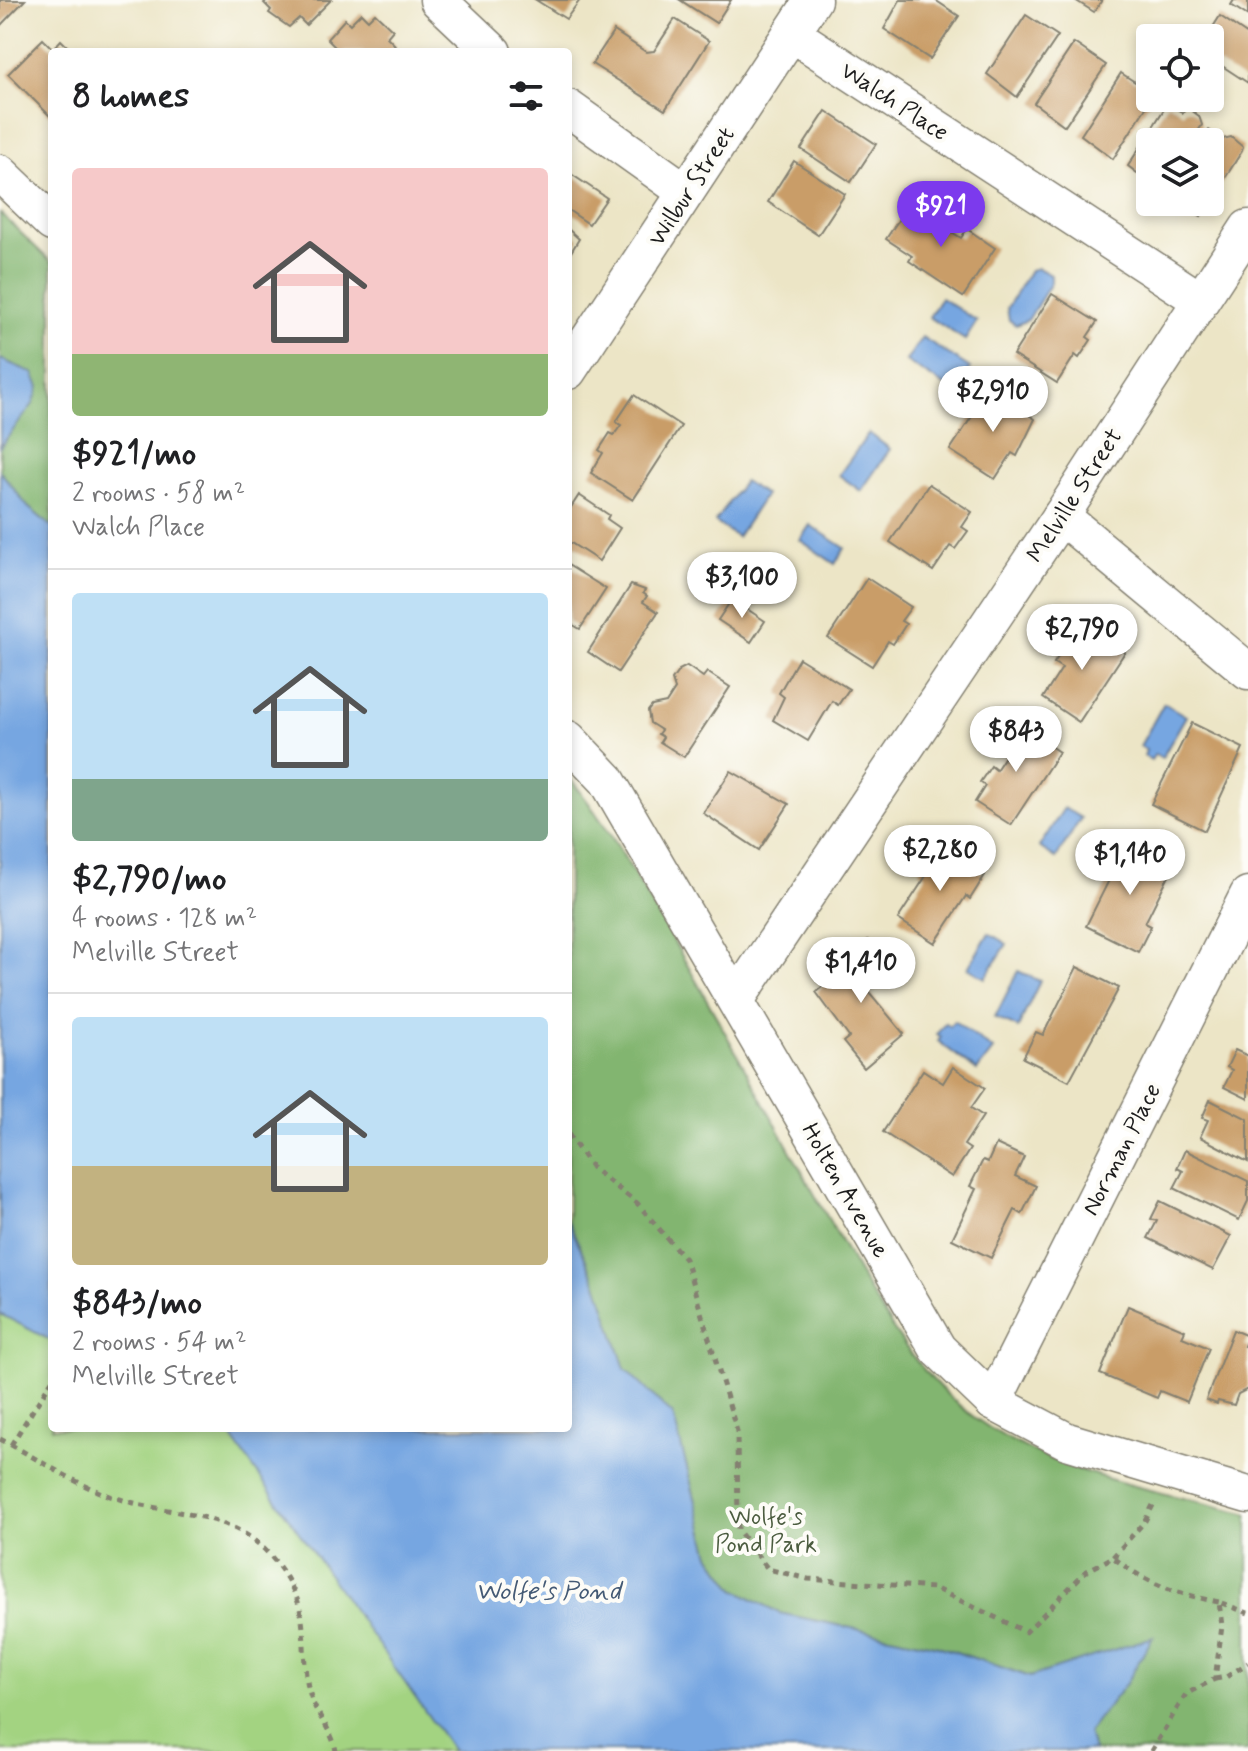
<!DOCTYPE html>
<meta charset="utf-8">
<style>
:root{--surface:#fff;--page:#f2f2f2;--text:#202124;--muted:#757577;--line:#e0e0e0;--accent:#7c3aed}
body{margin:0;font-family:Mynerve,sans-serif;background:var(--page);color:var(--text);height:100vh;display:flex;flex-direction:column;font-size:30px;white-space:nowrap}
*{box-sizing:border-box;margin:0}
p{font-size:26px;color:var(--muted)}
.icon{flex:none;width:44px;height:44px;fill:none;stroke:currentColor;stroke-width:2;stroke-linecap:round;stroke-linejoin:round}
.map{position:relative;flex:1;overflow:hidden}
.panel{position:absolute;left:48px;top:48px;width:524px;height:1384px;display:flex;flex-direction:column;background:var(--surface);border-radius:8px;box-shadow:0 4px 12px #0003}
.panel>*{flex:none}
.tools{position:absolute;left:1136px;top:24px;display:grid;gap:16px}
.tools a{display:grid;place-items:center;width:88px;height:88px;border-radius:8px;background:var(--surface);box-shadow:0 4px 12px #0003;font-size:40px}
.price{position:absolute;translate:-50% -68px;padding:0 18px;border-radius:28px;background:#fff;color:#222;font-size:26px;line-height:52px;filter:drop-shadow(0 2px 4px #0008)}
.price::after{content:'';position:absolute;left:50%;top:48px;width:24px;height:18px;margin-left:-12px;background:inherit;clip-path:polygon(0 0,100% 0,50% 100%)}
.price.selected{background:var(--accent);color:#fff}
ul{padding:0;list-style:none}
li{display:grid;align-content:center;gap:16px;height:424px;padding:0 24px}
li+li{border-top:2px solid var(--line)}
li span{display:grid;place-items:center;height:248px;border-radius:8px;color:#555}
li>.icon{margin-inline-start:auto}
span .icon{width:144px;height:144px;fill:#fffc;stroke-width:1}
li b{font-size:34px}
h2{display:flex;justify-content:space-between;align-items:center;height:96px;padding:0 24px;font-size:34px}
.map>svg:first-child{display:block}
.green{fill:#a3d381;stroke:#60784e;stroke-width:2}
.forest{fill:#82b56f;stroke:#4f6846;stroke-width:2}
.water{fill:#76a6e1;stroke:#49617e;stroke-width:2}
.building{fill:#c99d68}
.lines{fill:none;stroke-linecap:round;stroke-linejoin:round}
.street-casing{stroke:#848071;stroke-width:39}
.path{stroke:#848071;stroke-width:5;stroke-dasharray:6 6;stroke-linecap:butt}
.street{stroke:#fff;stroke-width:36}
.labels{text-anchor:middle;stroke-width:8;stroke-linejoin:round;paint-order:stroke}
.street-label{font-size:24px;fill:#1c1c1c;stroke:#fdfcf7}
.park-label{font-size:24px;fill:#4b5c3f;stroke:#fdfcf7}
.water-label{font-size:26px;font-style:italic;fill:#445a75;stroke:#fdfcf7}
</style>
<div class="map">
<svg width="1248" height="1751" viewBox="0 0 1248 1751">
<rect width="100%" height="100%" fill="#fdfcf7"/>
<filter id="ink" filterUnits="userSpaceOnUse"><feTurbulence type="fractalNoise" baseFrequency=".0125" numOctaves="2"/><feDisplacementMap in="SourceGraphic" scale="16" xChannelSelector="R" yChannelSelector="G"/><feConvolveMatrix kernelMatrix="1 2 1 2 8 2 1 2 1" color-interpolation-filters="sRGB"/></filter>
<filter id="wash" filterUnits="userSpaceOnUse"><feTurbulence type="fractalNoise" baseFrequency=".006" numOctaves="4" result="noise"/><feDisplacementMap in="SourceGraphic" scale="32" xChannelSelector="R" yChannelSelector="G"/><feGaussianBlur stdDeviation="1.8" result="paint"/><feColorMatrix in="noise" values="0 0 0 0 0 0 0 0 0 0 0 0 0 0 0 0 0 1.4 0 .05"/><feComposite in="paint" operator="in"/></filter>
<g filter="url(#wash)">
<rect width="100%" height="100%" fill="#ece5c6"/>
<path class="green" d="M0,213L52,263V1428H568V776C604,820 632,870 660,918C719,1018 772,1120 829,1220C868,1290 909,1370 975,1418C1053,1475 1157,1490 1248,1514V1751H0Z"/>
<g class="forest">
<path d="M0,213L52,263V527L28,507L0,471V447L33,404L32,373L0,359Z"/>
<path d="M568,776C604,820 632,870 660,918C719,1018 772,1120 829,1220C868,1290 909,1370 975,1418C1053,1475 1157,1490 1248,1514V1751H1093L1088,1732L1125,1685L1151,1638L1031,1677L938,1646L779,1613L735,1589L710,1555L673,1415L625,1369L598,1286L568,1221Z"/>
</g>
<g class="water">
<path d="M1038,268L1051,275V283L1028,320L1016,325L1009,320L1007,308L1030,270Z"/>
<path d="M941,298L977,321L965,340L929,317Z"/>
<path d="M922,337L970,368L954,392L906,361Z"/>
<path d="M0,359L33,373L39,387L33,404L0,447Z"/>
<path d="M869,433L890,449L861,491L839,475Z"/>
<path d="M0,471L28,507L52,527V1341L0,1314Z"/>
<path d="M744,481L765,495L737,537L715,522Z"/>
<path d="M810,525L845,548L835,564L800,540Z"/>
<path d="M1164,703L1186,716L1162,758L1155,754L1151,760L1144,756L1146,750L1140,746Z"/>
<path d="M1064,808L1081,818L1056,858L1039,847Z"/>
<path d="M989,933L1007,944L985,978L968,968Z"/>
<path d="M1018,971L1040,981L1018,1028L995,1017Z"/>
<path d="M954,1021L993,1050L977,1071L938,1041L941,1037L937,1034L945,1023L949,1026Z"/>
<path d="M568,1221L598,1286L625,1369L673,1415L710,1555L735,1589L779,1613L938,1646L1030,1677L1153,1637L1125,1685L1088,1732L1093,1751H453L231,1436L217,1428H568Z"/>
</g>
<g id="blocks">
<g class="building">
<path d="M0,0H25L0,26Z"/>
<path d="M267,0H331L306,25L299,18L289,27L269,13L271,10L264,3Z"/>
<path d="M536,0H580L566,19Z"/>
<path d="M680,0H731L716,23Z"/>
<path d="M900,0H935L959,16L930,59L884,29Z"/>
<path d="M1075,0H1102L1094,12Z"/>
<path d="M1234,0H1248V16L1231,5Z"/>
<path d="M361,13L368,20L375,13L393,30L387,37L395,45L388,52H340L327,39L345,19L350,24Z"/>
<path d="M1026,15L1058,36L1017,97L987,74Z"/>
<path d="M1220,16L1248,35V83L1210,58V38H1206Z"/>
<path d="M675,19L709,41L665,110L592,64L614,31L646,52L654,51Z"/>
<path d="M43,39L53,49L61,40L73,52H52V118L8,74Z"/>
<path d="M1074,43L1106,65L1065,126L1034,103Z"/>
<path d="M1121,73L1135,82L1138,79L1150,84L1152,98L1113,159L1081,135Z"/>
<path d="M1168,103L1183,113L1185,109L1191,110L1199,116L1202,125L1191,142H1150V183L1128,166Z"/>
<path d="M826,111L876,144L851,182L801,149Z"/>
<path d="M1209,130L1223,139L1231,137L1243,147L1242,151L1201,216L1184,205L1210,202V142H1201Z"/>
<path d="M794,161L845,194L818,235L768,202Z"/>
<path d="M568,172L607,198L589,224L568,210Z"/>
<path d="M909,204L949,226L947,229L961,238L967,229L995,248L963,297L909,261L912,256L886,239Z"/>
<path d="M568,229L579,239L568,257Z"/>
<path d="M1052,294L1097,322L1087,337L1091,340L1079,358L1075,355L1057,383L1013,355Z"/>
<path d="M990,389L1035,419L1017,456L1012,453L995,479L950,450Z"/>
<path d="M634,395L681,426L633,500L591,473L603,453L599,450L610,433L614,435L621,425L616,422Z"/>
<path d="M929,484L972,512L962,527L968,531L955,549L950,546L933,571L890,542Z"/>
<path d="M579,495L609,515L607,519L620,528L599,561L568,541V512Z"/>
<path d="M568,565L606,589L580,629L568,622Z"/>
<path d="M867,578L911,607L901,621L906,624L893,644L888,641L872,666L828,638Z"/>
<path d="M631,585L645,590L643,593L647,596L643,602L658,612L618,672L588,652Z"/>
<path d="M732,599L765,621L751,642L718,620Z"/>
<path d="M1081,623L1125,652L1079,722L1043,698L1062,668L1054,663Z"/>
<path d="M799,658L849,689L838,705L832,701L808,741L773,720L784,697L779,693Z"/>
<path d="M687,666L703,677L707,672L730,687L684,757L660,742L663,737L658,734L661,730L650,723L648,711L652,706L666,703L675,689L672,680L679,670Z"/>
<path d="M1015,723L1059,752L1011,825L975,802L985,786L980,782L991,766L996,770L1006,755L998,750Z"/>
<path d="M1192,723L1243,748L1205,831L1151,804Z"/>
<path d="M731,771L789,804L759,850L703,813Z"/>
<path d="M1128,842L1174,865L1145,923L1151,926L1138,952L1086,926Z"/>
<path d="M937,844L985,875L970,899L966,896L935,943L898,919L926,876L919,871Z"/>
<path d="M868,940L890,965L864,986L904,1034L864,1068L843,1042L849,1037L816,992L845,967L841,962Z"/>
<path d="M1077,967L1119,988L1069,1081L1023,1058L1036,1032L1043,1035Z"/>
<path d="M1235,1050L1248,1056V1099L1224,1087L1232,1070L1227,1067Z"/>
<path d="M953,1067L985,1088L971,1108L983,1116L964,1145L970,1149L952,1177L883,1132L923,1070L943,1083Z"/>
<path d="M1210,1100L1248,1119V1162L1200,1137L1208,1120L1202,1118Z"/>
<path d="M996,1144L1024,1157L1015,1176L1036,1186L1022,1214L1015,1210L991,1258L952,1239L976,1189L970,1186L983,1160L988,1162Z"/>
<path d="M1185,1150L1248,1181V1201L1239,1220L1174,1188L1183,1171L1177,1168Z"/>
<path d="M1160,1201L1231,1236L1213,1270L1148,1238L1157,1221L1151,1219Z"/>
<path d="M1128,1306L1185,1330L1182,1337L1209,1348L1187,1402L1160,1391L1157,1398L1100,1374Z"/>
<path d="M1233,1330L1248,1336L1244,1346L1248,1347V1389L1238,1394L1234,1405L1218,1401L1217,1404L1206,1400Z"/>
</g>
</g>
</g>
<g filter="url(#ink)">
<use href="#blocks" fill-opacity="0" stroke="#848071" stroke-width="2"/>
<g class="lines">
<g class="street-casing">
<g id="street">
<path d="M438,0L493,52"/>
<path d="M791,33L1200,300"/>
<path d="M568,108L686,192"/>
<path d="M0,173L52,223"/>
<path d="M568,371L813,0"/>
<path d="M1061,516L1248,671"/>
<path d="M568,739L607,780L938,1349L993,1402L1067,1441L1248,1495"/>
<path d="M736,1000L1061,516L1248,228"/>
<path d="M993,1402L1248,895"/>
</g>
</g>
<g class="path">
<path d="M568,1134L592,1168L637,1203L685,1259L737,1431L738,1530L768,1569L808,1579L934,1588L1026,1632L1085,1572L1113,1557C1145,1584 1179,1594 1219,1602"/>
<path d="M0,1439C33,1456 67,1479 102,1493C179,1523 248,1500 293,1590C310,1622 299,1663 311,1697C317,1717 332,1729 336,1751"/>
<path d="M11,1445L52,1380"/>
<path d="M1113,1557L1145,1521L1154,1503"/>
<path d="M1215,1679L1226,1677L1248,1663"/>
<path d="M1151,1751L1186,1694L1215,1679L1222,1626L1219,1602L1248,1613"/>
</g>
<use href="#street" class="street"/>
</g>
</g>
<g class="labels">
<g class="street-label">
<text transform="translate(895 101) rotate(33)" y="8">Walch Place</text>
<text transform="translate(691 186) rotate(-57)" y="8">Wilbur Street</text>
<text transform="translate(1074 495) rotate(-57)" y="8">Melville Street</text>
<text transform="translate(1121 1149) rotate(-63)" y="8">Norman Place</text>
<text transform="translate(846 1190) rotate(60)" y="8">Holten Avenue</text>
</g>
<g class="park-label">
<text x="766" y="1524">Wolfe's<tspan x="766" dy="28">Pond Park</tspan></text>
</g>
<g class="water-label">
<text x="548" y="1599">Wolfe's Pond</text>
</g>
</g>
</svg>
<div class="tools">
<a><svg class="icon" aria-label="locate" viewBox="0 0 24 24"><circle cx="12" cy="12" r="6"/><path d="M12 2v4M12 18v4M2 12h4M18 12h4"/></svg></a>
<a><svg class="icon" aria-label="layers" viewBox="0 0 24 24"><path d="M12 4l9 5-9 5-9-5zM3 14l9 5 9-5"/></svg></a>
</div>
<b class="price selected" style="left:941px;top:249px">$921</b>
<b class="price" style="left:993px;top:434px">$2,910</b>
<b class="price" style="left:742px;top:620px">$3,100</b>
<b class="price" style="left:1082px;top:672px">$2,790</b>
<b class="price" style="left:1016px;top:774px">$843</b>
<b class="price" style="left:940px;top:893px">$2,280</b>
<b class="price" style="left:1130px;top:897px">$1,140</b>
<b class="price" style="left:861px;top:1005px">$1,410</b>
<section class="panel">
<h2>8 homes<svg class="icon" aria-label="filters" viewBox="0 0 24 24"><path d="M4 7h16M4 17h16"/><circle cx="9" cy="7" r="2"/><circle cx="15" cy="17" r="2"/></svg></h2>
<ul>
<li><span style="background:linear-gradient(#f6c9c9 75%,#8fb573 0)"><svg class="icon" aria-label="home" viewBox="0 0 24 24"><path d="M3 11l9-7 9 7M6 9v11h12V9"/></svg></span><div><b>$921/mo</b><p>2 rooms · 58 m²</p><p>Walch Place</p></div></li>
<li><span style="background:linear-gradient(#bfe0f5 75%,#7fa58c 0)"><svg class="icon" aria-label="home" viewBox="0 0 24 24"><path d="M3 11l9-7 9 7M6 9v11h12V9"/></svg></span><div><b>$2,790/mo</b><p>4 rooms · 128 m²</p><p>Melville Street</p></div></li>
<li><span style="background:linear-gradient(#bfe0f5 60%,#c2b280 0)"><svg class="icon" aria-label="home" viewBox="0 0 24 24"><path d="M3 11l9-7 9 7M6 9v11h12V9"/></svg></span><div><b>$843/mo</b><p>2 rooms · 54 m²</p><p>Melville Street</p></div></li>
</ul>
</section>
</div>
